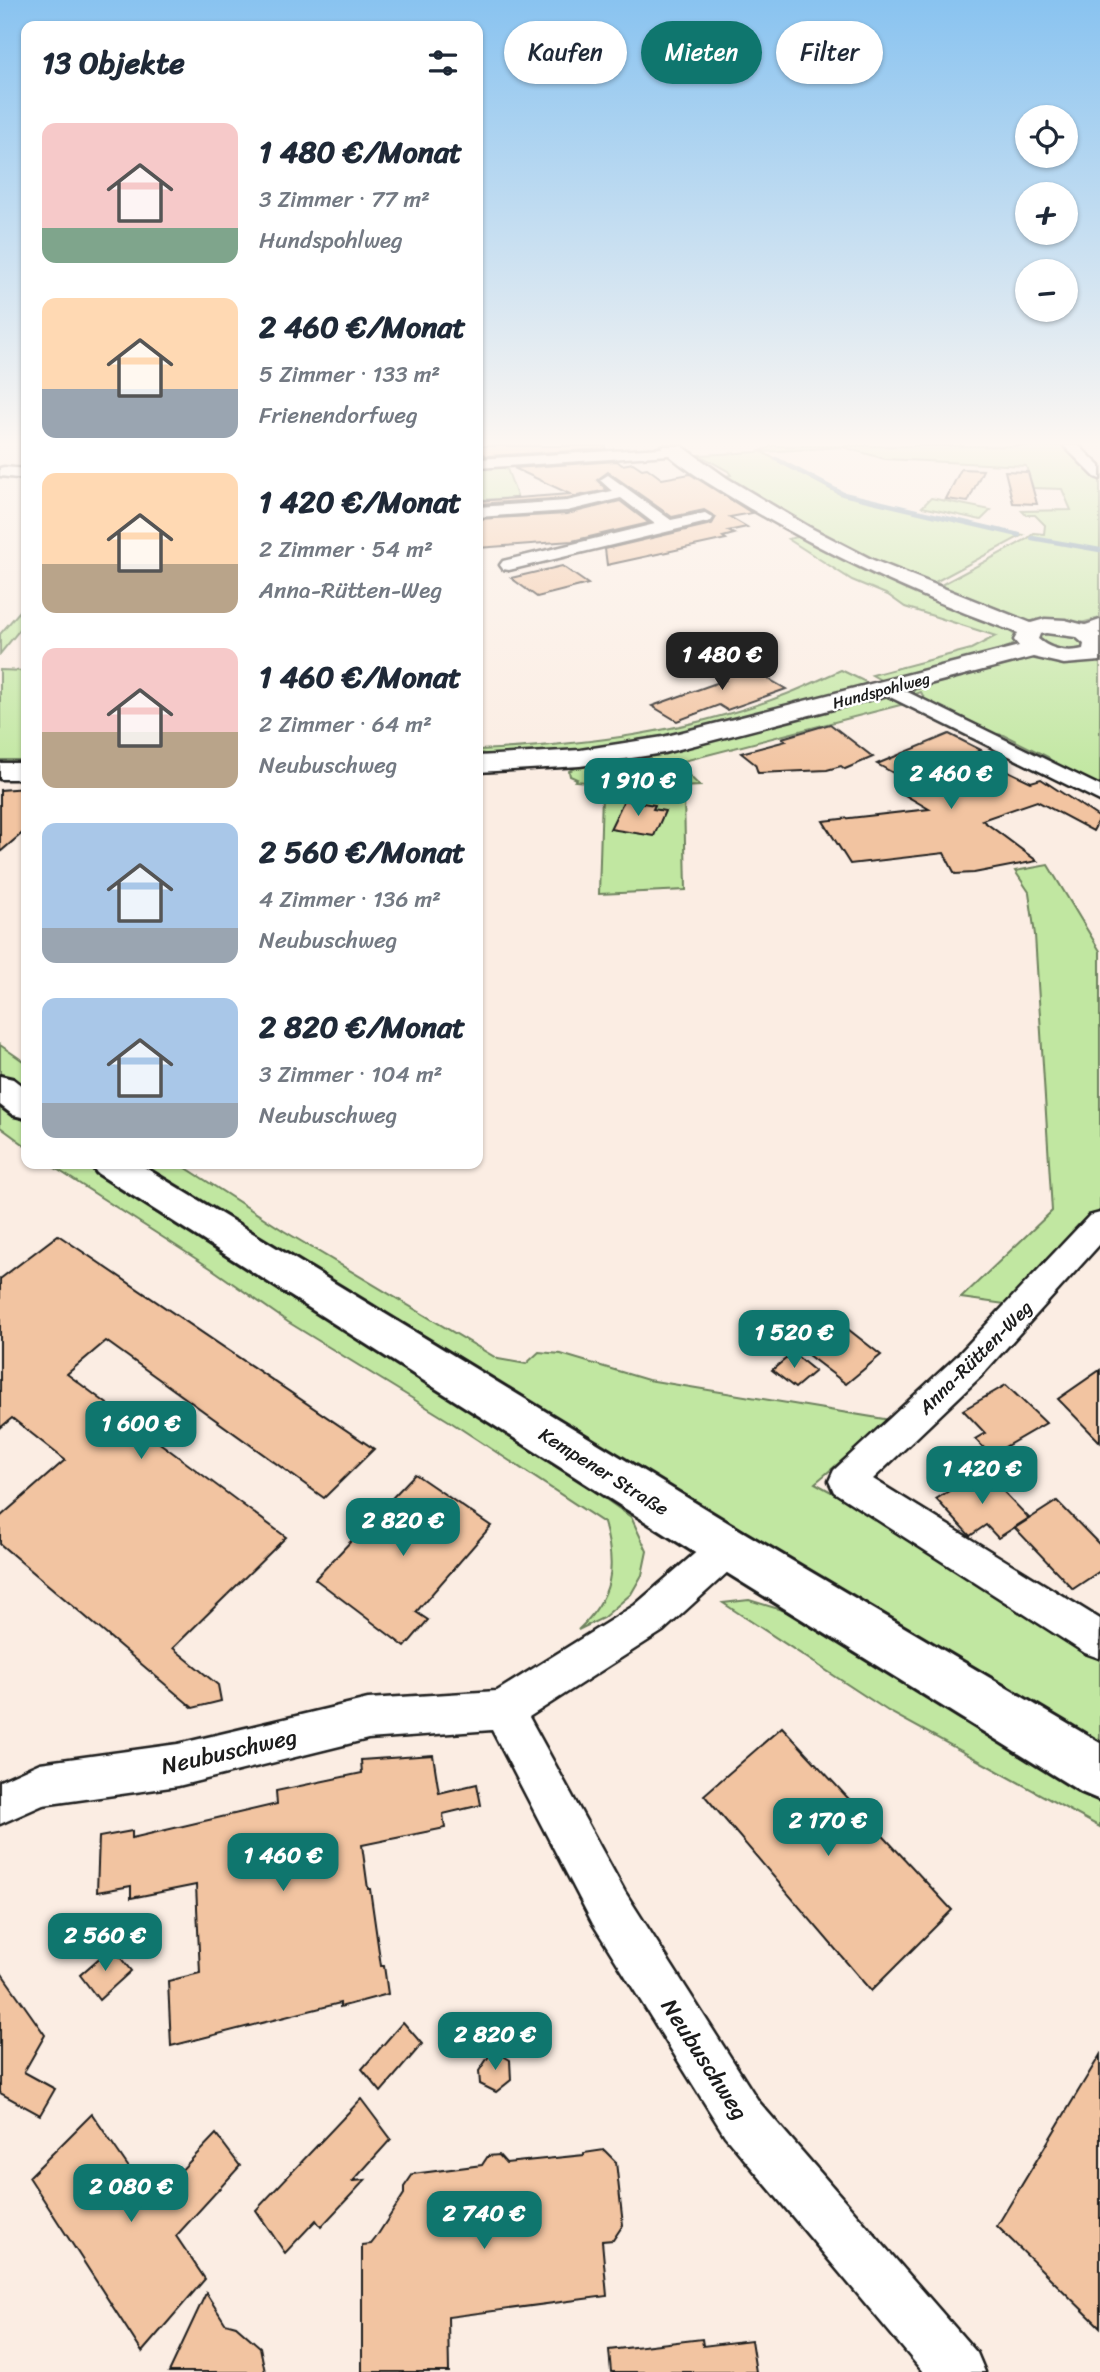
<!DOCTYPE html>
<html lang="de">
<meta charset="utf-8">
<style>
:root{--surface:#fff;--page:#f6f6f7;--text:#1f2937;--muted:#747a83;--accent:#0f766e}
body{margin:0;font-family:Sriracha,sans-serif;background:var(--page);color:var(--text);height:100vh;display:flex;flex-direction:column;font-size:26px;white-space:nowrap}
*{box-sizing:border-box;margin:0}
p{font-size:23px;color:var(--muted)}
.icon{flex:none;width:38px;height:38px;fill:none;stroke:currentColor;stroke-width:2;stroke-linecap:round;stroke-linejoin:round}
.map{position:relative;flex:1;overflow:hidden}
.drawer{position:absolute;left:21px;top:21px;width:462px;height:1148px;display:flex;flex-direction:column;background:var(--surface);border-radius:14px;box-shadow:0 2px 5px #0004}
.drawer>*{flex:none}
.banner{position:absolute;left:504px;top:21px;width:490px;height:63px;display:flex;gap:14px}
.tools{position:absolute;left:1015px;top:105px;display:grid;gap:14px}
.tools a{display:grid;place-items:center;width:63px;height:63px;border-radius:50%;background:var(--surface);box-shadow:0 2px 5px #0004;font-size:35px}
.price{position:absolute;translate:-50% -60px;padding:0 16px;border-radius:14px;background:var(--accent);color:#fff;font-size:23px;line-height:46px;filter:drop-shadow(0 2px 4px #0008)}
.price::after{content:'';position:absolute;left:50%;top:42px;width:21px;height:16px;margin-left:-10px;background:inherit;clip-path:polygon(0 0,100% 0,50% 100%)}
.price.active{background:#222;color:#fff}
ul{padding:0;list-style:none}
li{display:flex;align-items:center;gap:21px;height:175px;padding:0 21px}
li span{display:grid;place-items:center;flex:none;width:196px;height:140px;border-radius:14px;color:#555}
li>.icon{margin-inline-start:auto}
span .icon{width:84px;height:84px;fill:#fffc;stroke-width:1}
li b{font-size:30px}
h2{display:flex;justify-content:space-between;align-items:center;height:84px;padding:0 21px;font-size:30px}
.tag{padding:0 24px;border-radius:32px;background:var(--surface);box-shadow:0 2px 5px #0004;font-size:24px;line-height:63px}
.tag.active{background:var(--accent);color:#fff}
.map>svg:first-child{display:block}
.green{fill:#c1e7a1;stroke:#6e825e;stroke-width:2;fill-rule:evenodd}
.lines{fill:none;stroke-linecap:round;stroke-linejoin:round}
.stream{stroke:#688da2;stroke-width:4.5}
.building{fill:#f2c4a1;stroke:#1c1c1c;stroke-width:2}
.minor-casing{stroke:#1c1c1c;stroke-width:5}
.tertiary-casing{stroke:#1c1c1c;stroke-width:5}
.secondary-casing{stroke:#1c1c1c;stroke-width:6}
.minor{fill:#fff;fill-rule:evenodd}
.tertiary{fill:#fff;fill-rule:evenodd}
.secondary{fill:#fff;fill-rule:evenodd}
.labels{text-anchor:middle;stroke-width:5;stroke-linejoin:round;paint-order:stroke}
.far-street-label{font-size:16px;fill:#1c1c1c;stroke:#fff}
.street-label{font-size:19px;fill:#1c1c1c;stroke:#fff}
.near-street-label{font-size:23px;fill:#1c1c1c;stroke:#fff}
</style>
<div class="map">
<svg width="1100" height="2372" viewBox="0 0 1100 2372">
<rect width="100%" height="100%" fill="#fbede3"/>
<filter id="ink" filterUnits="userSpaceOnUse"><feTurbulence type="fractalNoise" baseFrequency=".0143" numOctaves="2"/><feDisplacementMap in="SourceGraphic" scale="14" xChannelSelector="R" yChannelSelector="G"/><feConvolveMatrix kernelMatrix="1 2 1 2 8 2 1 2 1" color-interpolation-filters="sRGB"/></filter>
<g filter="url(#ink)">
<g class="green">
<path d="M773,446H1065L1100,480V618L1077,624L1026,621L981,607L833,543L731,482L725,476L731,475L728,471L699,455L758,452ZM843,447L885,459L1026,466L1033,488L1062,489L1071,510L1022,511L1026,515H1035L1045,525L1044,534L1034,533L1027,539L941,585L935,582L1023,535L840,494L762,452Z"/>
<path d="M500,467L507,469L520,504L518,506L515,498L478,500V468Z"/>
<path d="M931,498L991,510L981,520L922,507Z"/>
<path d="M802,536L1005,627L1018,638L1017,643L993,654L886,683L872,675L971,649L996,636L905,607L888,595L852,580L788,539Z"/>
<path d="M26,604V622L0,654V634Z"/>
<path d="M1069,632L1088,645C1071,659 1053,649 1037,639L1041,633Z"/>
<path d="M1100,651V789L1054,765L1048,757L1004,735L988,733L926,702L921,692L913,695L914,688L925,683L1012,660Z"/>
<path d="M0,670L26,671V760H0Z"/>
<path d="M841,670L874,686L645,745L498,759L478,752V750C583,745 688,733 787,694C805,687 823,678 841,670Z"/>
<path d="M877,696H889L908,703L676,763L700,786L655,788L575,781L577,779L570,776L569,771L582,764L690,746Z"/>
<path d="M602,794L661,798L684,796L686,890L599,894Z"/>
<path d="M1048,865L1100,951V1210L1012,1305L961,1298L1052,1211L1035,935L1029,892L1015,871Z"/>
<path d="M0,1045L26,1063V1092L0,1074Z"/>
<path d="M0,1104L26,1122V1146L0,1127Z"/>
<path d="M49,1164H87L530,1446L631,1517L647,1551L642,1575L631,1594L603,1618L578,1630C613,1597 617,1568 604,1523L449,1421L288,1322L212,1269Z"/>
<path d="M134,1164H180L284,1231L498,1359L526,1364L539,1352L561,1354L648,1380L890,1420L815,1483C912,1536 1009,1592 1100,1656V1750L739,1528L183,1196Z"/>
<path d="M749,1600L785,1611L934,1702L1100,1797V1827L888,1711L723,1603Z"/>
</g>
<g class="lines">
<g class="stream">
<path d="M776,459L843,494L1019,535"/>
<path d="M1032,538L1100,550"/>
</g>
</g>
<g class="building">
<path d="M478,446H606V449L487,456L478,451Z"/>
<path d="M617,461L622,465L633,463L642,469L647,468L662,479L690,474L752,513L730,517L747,527L728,531L734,534L723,537L726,539L607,565L605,549L712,524L716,517L704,510L672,517L608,472L597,480L607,490L567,498L478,504V501L570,494L514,468Z"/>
<path d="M961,469L983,470L968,502L946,499Z"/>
<path d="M1005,471L1028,472L1037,504L1013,503Z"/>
<path d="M620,501L649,523L572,541L478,548V519L567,514Z"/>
<path d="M562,566L588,584L537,597L511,578Z"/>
<path d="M734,659L786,689L727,710L719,705L677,721L652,706L725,680L706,669Z"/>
<path d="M830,724L873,757L845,769L841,766L827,770L758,773L755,764L741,753L786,741L782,738Z"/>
<path d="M949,734L981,750L973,754L1031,782L1041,779L1100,818L1093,831L1037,801L982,820L1037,861L974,873L955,874L944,853L850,864L823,821L929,809L898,791L913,784L877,764Z"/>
<path d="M26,788V830L0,852V790Z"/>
<path d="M624,800L655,805L653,809L665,811L654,836L610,829Z"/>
<path d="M58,1235L374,1449L324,1498L106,1341L67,1374L286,1537L173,1648L218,1685L221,1701L193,1708L0,1544V1517L65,1460L12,1418L0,1428V1279Z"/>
<path d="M844,1326L881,1355L846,1384L808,1355Z"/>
<path d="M793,1353L815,1371L795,1388L772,1370Z"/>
<path d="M1100,1370V1442L1058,1399Z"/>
<path d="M1006,1385L1046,1423L991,1455L975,1439L985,1433L963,1410Z"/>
<path d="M983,1470L1029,1518L998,1538L986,1525L970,1536L936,1499Z"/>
<path d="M415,1474L491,1526L416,1612L428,1620L405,1647L315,1579Z"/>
<path d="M1057,1501L1100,1545V1571L1073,1589L1015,1528Z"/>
<path d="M782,1727L952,1910L871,1991L704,1795Z"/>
<path d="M433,1755L439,1793L477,1784L481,1805L443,1814L445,1828L362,1845L368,1889H370L381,1966H384L388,1994L340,2007V2003L171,2046L168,1981L200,1973L196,1885L131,1898V1886L97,1892L99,1837L132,1831V1838L277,1804L276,1791L362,1773L361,1760Z"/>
<path d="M112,1947L131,1971L99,2000L80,1975Z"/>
<path d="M0,1971L45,2035L24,2072L55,2089L40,2115L0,2093Z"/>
<path d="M403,2022L422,2044L381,2092L362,2069Z"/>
<path d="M493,2050L510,2060L511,2080L496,2092L480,2084L479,2071Z"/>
<path d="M1100,2055V2327L997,2226Z"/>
<path d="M361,2099L391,2139L353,2181L365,2180L321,2227L316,2220L285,2253L256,2210Z"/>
<path d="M92,2114L152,2201L216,2134L240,2166L176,2236L205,2279L142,2352L29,2177Z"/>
<path d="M604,2150L616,2162L623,2225L613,2240L602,2241L607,2296L448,2317L449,2372H362V2245L371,2244L375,2239L404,2194V2187L413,2174L482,2165L488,2156L499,2155L506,2163L584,2155V2153Z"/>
<path d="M206,2293L225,2323L236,2326L260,2347L265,2372H169Z"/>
<path d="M702,2339L703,2346L751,2340L756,2372H611L609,2350Z"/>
</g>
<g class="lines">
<g class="minor-casing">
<g id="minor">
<path d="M1064,446H1079L1100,466V479L1095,477Z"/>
<path d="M678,447L683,448L685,451L683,454L478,468V459Z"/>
<path d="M4,467L26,469V479L0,476V468Z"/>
<path d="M608,475L671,520L705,513L713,518L711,521L509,570L503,569L500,565L503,561L655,524L621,498L567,511L478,517V507L567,501L612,491L600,480Z"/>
<path d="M1100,620V632L1084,638L1075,632L1077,628Z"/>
<path d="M887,682L1100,786V801L880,692L877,688L880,684Z"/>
<path d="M1100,1213V1244L980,1377L873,1479L1100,1619L1099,1658L1085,1653L834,1492L829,1481L834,1470L956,1357L1089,1216Z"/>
<path d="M728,1531L741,1536L747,1548L741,1560L663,1631L529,1717L625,1892L759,2102L977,2353L985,2372H923L725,2136L593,1924L492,1730L368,1739L178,1786L43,1805L0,1824V1781L40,1763L178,1744L368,1699L497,1691L635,1605L715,1536Z"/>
</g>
</g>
<g class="tertiary-casing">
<g id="tertiary">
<path d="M661,446H682L727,478L809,527L873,560L1031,623L1045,619L1065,620L1092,627L1100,634V661L1064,664L1033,657L664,753L580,766L478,772V756L580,750L663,737L1019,646L1014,640L1018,633C916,596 827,555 734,499C715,487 673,463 661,446ZM1046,633L1076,637L1084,644L1083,649C1067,653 1051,650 1038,639L1040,634Z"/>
<rect x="0" y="763" width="26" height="16"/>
</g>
</g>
<g class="secondary-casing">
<g id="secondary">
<path d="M0,1076L13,1079L26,1089V1118L13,1115L0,1105Z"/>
<path d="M91,1164H139L745,1533L1100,1743V1800L1081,1792L711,1563L97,1173Z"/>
</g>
</g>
<use href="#minor" class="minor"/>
<use href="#tertiary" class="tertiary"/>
<use href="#secondary" class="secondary"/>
</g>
</g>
<linearGradient id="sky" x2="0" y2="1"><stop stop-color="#89c3f0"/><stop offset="0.57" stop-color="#fdf7f2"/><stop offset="1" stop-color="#fdf7f2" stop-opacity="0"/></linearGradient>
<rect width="1100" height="778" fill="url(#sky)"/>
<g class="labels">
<g class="far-street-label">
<text transform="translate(881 690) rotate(-15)" y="6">Hundspohlweg</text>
</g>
<g class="street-label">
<text transform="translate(975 1357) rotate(-45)" y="7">Anna-Rütten-Weg</text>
<text transform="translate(604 1471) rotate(32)" y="7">Kempener Straße</text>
</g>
<g class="near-street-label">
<text transform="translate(229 1751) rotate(-13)" y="8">Neubuschweg</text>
<text transform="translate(705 2059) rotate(57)" y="8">Neubuschweg</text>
</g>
</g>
</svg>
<div class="tools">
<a><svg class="icon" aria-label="locate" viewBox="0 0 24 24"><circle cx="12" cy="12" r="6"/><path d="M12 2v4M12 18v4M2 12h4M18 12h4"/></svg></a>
<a>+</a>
<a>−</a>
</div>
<b class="price active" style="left:722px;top:692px">1 480 €</b>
<b class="price" style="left:951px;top:811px">2 460 €</b>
<b class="price" style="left:638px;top:818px">1 910 €</b>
<b class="price" style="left:794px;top:1370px">1 520 €</b>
<b class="price" style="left:141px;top:1461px">1 600 €</b>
<b class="price" style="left:982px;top:1506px">1 420 €</b>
<b class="price" style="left:403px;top:1558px">2 820 €</b>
<b class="price" style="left:828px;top:1858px">2 170 €</b>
<b class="price" style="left:283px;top:1893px">1 460 €</b>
<b class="price" style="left:105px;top:1973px">2 560 €</b>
<b class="price" style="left:495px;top:2072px">2 820 €</b>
<b class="price" style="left:131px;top:2224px">2 080 €</b>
<b class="price" style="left:484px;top:2251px">2 740 €</b>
<div class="banner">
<a class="tag">Kaufen</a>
<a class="tag active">Mieten</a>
<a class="tag">Filter</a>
</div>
<section class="drawer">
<h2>13 Objekte<svg class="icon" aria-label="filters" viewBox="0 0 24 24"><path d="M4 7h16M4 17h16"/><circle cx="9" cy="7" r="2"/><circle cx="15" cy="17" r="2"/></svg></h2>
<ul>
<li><span style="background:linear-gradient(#f6c9c9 75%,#7fa58c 0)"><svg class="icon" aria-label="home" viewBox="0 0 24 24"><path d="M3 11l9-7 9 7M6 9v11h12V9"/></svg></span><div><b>1 480 €/Monat</b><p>3 Zimmer · 77 m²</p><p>Hundspohlweg</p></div></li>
<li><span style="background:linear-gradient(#ffd9b3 65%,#9aa5b1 0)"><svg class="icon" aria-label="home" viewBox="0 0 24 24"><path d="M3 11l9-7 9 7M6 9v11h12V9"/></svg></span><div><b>2 460 €/Monat</b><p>5 Zimmer · 133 m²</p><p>Frienendorfweg</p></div></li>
<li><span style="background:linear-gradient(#ffd9b3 65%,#b9a48a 0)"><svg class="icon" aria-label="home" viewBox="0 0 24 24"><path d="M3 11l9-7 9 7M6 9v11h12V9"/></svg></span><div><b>1 420 €/Monat</b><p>2 Zimmer · 54 m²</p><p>Anna-Rütten-Weg</p></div></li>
<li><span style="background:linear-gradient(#f6c9c9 60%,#b9a48a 0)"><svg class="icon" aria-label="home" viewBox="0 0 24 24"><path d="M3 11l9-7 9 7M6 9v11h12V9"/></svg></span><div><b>1 460 €/Monat</b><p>2 Zimmer · 64 m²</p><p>Neubuschweg</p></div></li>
<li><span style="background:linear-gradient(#a9c7e8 75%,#9aa5b1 0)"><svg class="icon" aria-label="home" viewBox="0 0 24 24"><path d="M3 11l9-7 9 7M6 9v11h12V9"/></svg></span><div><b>2 560 €/Monat</b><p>4 Zimmer · 136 m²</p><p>Neubuschweg</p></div></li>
<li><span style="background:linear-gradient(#a9c7e8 75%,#9aa5b1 0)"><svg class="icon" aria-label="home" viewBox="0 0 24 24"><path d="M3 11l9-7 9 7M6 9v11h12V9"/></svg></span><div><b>2 820 €/Monat</b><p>3 Zimmer · 104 m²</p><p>Neubuschweg</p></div></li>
</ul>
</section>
</div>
